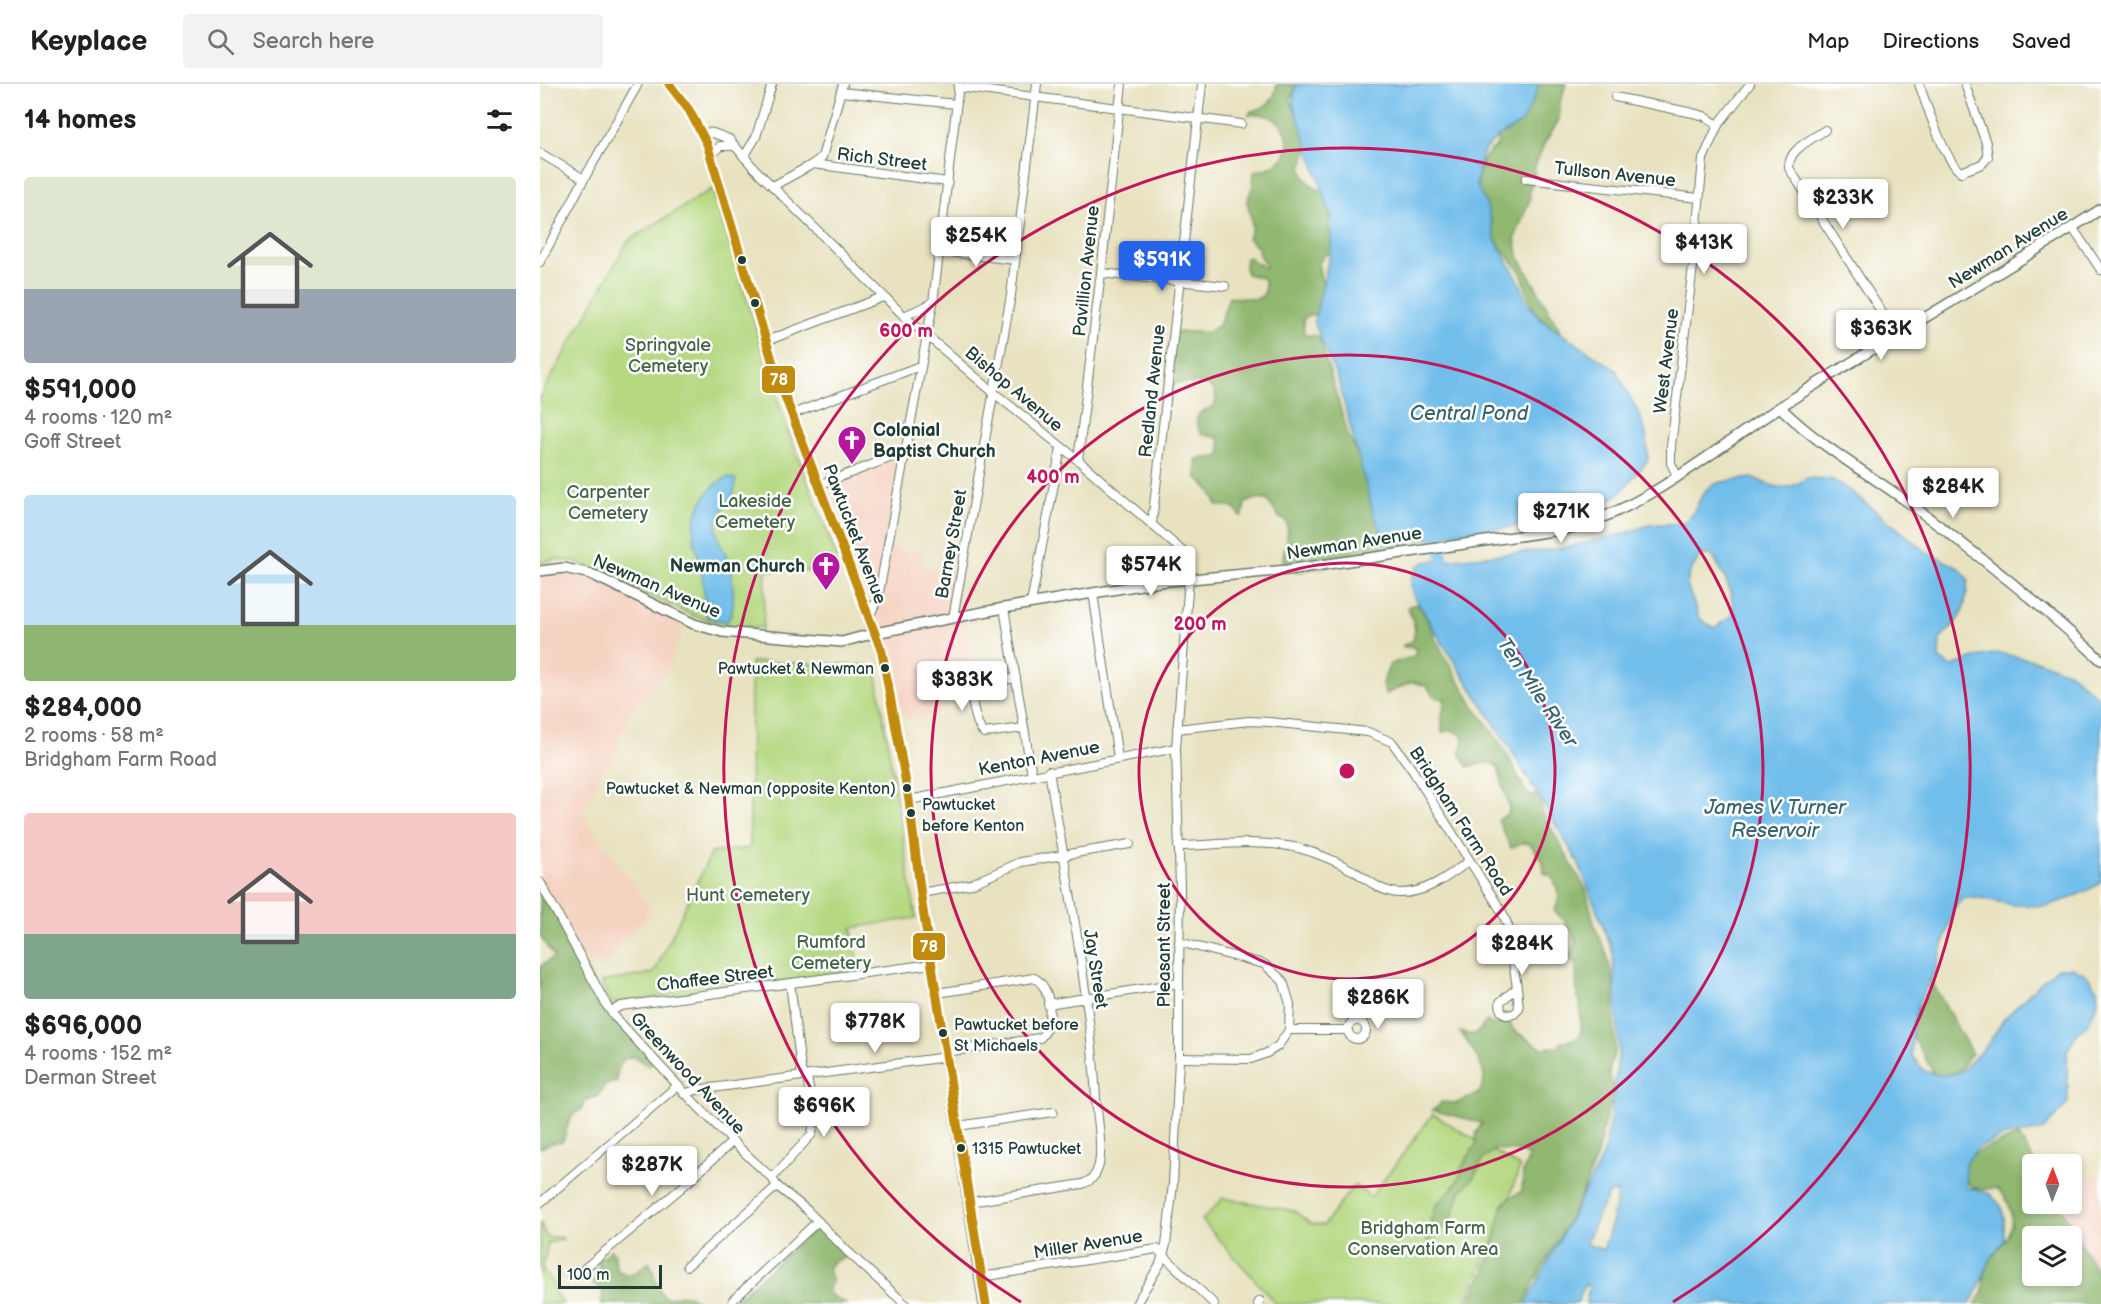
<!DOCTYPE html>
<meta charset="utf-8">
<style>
:root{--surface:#fff;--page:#f2f2f2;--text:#202124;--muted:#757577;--line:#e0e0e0;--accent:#2563eb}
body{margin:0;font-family:"Balsamiq Sans",sans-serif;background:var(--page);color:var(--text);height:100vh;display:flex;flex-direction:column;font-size:22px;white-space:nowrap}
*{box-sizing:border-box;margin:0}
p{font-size:20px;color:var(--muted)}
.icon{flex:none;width:33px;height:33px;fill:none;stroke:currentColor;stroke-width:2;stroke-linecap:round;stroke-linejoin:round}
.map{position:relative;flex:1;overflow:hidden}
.side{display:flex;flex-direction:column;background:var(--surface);width:540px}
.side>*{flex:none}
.needle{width:39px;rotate:1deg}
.fabs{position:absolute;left:1482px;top:1070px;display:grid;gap:12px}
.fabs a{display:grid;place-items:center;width:60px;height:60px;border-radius:6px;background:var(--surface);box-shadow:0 3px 9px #0003;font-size:30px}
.scale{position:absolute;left:18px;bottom:15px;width:104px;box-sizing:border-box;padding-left:6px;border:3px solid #1f3d34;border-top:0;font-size:16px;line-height:21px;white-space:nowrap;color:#1f3d34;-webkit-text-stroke:4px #fff;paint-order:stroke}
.price{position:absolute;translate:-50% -51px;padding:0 14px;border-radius:6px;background:#fff;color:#222;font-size:20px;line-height:39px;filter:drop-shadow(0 2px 3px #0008)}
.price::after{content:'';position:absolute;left:50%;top:36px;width:18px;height:14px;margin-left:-9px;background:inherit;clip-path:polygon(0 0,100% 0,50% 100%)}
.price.active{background:var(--accent);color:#fff}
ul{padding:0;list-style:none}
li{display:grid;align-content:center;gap:12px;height:318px;padding:0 24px}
li span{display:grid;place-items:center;height:186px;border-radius:6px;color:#555}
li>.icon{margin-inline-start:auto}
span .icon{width:108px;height:108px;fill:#fffc;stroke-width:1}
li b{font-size:26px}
h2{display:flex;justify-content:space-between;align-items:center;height:72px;padding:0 24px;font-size:26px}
header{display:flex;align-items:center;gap:36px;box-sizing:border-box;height:84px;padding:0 30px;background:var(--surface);border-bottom:2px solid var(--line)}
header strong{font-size:28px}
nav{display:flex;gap:33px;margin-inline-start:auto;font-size:21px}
.search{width:420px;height:54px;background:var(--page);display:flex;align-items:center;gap:15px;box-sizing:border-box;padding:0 21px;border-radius:6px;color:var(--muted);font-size:22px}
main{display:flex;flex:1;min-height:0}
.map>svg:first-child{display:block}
.built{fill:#f5d3c1}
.green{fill:#b5d881;stroke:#6a8a5a;stroke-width:1.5}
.forest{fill:#90b86f;stroke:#587a52;stroke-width:1.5;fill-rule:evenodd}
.water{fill:#72beeb;stroke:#487e90;stroke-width:1.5;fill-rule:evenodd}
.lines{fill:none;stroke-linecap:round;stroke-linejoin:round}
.river{stroke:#72beeb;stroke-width:12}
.minor-casing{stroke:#657765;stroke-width:10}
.major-casing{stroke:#657765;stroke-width:12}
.minor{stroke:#fff;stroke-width:8}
.major{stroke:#fff;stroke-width:9}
.bus-1-casing{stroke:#fff;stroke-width:14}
.bus-1{stroke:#c18c0d;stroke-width:9}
.ring{fill:none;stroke:#c2185b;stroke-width:3}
.bus-dot{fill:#1f3d34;stroke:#fff;stroke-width:2}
.labels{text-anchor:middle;stroke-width:5;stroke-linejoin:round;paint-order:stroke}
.bus-label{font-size:16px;fill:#1f3d34;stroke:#fff;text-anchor:start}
.street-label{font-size:18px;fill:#1f3d34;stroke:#fff}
.park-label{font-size:18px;fill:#446447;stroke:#fff}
.poi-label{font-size:18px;font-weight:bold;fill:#1f3d34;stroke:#fff;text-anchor:start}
.water-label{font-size:20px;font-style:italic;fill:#38646b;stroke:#fff}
.centre{fill:#c2185b;stroke:#fff;stroke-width:3}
.ring-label{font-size:18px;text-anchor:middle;font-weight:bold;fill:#c2185b;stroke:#fff;stroke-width:5;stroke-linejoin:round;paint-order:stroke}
.line-badge{stroke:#fff;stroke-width:2}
.badge-label{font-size:16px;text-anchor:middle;font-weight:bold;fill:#fff}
</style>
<header>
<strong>Keyplace</strong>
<div class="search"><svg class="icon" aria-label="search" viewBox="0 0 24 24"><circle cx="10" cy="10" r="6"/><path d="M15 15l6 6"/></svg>Search here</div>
<nav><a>Map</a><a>Directions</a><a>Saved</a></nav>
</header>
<main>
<section class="side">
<h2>14 homes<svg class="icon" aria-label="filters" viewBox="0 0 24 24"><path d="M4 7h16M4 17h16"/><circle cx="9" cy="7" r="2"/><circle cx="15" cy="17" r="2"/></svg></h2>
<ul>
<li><span style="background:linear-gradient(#dfe7d0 60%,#9aa5b1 0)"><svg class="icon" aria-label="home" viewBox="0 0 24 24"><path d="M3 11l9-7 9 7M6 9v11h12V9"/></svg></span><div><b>$591,000</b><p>4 rooms · 120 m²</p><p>Goff Street</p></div></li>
<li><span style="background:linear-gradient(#bfe0f5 70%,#8fb573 0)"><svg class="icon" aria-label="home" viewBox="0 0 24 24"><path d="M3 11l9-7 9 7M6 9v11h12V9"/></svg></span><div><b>$284,000</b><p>2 rooms · 58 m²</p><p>Bridgham Farm Road</p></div></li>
<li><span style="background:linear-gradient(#f6c9c9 65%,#7fa58c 0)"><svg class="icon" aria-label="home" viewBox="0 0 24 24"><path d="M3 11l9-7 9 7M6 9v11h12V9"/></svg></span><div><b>$696,000</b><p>4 rooms · 152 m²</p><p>Derman Street</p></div></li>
</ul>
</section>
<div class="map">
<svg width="1561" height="1220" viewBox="0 0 1561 1220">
<rect width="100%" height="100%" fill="#fff"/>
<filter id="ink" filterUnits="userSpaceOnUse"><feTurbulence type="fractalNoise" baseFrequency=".0167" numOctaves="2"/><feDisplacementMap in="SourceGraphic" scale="12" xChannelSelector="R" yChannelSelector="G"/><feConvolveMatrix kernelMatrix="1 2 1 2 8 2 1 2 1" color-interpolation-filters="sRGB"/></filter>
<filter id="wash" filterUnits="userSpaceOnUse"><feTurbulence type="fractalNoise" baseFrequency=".008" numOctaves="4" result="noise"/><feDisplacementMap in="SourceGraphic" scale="24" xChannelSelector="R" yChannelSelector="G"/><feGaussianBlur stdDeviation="1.35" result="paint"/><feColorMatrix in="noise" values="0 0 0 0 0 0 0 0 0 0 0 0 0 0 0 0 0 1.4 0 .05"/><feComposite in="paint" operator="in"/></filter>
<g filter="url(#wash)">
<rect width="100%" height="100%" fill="#e8e2c0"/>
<g class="built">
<path d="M361,373L347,463L355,462L357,466L363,467H383V479L390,487L400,485L409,489L414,488L417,478L422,479L413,534L434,533L438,539L425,540L416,544L417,546L426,548L430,579L407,581L404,587V599L399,609L401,620L400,627L395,632L377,635H366L364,629L356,627L346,589L279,403Z"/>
<path d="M9,487L33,488L54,495L145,540L140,549V556L125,589L90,630L86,642L79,654L74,673L58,693L45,726L49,740L110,824L109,832L80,857L67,879L61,883L57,881L53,876L48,883L0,797V489Z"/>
<path d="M1561,1091V1204L1513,1119H1532V1093Z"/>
</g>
<g class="green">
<path d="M172,105L245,338L302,487H226L223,544L189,542L154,532L37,478L16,475L0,479V313L88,157Z"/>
<path d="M211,578L326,581L336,587L376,834L312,844L319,887L71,919L61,898L114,889L171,769L210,764Z"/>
<path d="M893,1030L980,1083L955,1154L924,1220H736L662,1136L683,1114L754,1127L771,1140L784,1141L814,1101L831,1113Z"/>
<path d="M0,1138L6,1152L23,1154L22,1156L8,1159L3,1181L4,1189L12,1197L14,1207L23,1220H0Z"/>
</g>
<g class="forest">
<path d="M737,0H758L750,16L755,27L764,39L770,60C758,84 758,96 784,108L790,132L789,144L795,166L784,171L778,181L784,206L777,231L767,232L763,236L764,249L767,251L778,252L780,256L808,350L822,380L840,439V450L852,456L866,458L870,467L756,488L758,478H743C742,464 751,452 746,437L740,434L727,416L716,415L705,419L703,432H700C696,423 687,421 677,422C675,413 665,399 657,394L656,375L678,373L681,369L679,354L661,350C658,344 655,339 658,332C661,325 668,327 673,322C676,320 676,317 676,314C676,296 650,299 637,299L633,303L632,312L626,308L632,248H668L680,240L689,213L717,215L724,211L725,200L723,194L707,190L705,184L706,174L709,173L716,180H720L725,184L726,181L720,173L718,164L708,154L712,144L711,132L707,118L713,101L714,87C768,82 751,23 709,31L711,27C727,24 735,17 737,0Z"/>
<path d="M996,0H1026L1020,18L1019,36L1004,60L995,82L994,93L989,107L990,115L975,154L978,171L1022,250C1014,243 1002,237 996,229C987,217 987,202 981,189C971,171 950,160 952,137C949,131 943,128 941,122C934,100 937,74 957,62L958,49Z"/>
<path d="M872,521H879L887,535L896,557L933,621L963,663L986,708L990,712L999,711L1003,717L1001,724L1003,730L1046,806L1055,843L1066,868L1073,895L1075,968L1070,981L1069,990L1076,1014L1068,1025L1057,1070L1044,1105L1025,1143L993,1200L984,1220H927L946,1183L955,1154L962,1122L968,1115L982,1107L983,1087L989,1073L982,1068L956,1065L944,1074L932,1096L920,1108L913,1131L909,1139L895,1153L887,1157L891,1135L896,1121L912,1105L920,1092L922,1083L936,1060V1049L942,1039L892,1026L899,1022L901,1018L917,1019L939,1009C941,1005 944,1000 944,995C945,983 928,958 920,948C938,954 936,949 947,937L954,941L959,939L964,929L972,932L970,936L972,945L1001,964L1019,963L1022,958L1038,954L1041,951L1040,917L1037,912L1036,883L1035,879L1028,874C1033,861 1038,862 1032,846L1027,844L1024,836L1014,827C1022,815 1018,804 1012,792L1004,789L1003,777L990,760L983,759L971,764L958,736L968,730L969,723L958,683C951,676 937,680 928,683L919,669C925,663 924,658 922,651L911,646L902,648V632L905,615C894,614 892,611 887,602L872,598L846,610L842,600L850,580L875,572V563H863V561L872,558C879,544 871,535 868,523Z"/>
<path d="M0,797L54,901L114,978L109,982C105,980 100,976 96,974C81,970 75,986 77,997L64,1002L58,1012L45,1017L41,1026C26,1031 29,1046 22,1058L11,1059L0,1064V883L14,873L0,852Z"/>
<path d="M1392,898L1432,970C1426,974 1425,981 1420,986C1414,990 1402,993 1395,991L1370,948L1375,929L1389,910Z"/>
<path d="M1479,1051L1495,1080H1492V1119H1518L1558,1190L1561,1218L1559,1220H1435C1449,1204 1440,1201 1446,1185C1450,1173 1457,1167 1464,1157C1477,1140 1472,1118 1458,1105C1452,1103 1449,1105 1443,1105C1427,1106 1424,1094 1422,1081C1438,1062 1458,1062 1479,1051ZM1492,1152H1532V1191H1492Z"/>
<path d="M279,1141L308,1172C298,1176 281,1179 292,1195L289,1205L290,1211L306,1220H191Z"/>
<path d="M71,1166L75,1170L76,1185C92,1196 97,1188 109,1178C116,1190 114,1204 126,1214C143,1212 146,1205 160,1220H60L63,1212L62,1205L52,1199L60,1189L58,1177Z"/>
</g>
<g class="water">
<path d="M756,0H999L996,11L981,39L958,53L943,68L936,100L947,122L956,157L980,199L987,218L1000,235L1076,286L1100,332L1106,350L1108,376L1081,408L1064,420L1028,434L959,445L918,448L899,454L868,456L842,448L834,432L798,296L774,238L791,165L792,134L753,19Z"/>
<path d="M188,393L196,396C195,402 195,409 191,414C184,426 175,431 177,447C177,457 184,465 187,474C193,491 198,523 187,538L167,533C164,520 164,505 162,491C161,479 156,467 154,455C151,431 166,402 188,393Z"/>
<path d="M1213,394C1234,403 1246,410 1266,394L1291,395L1304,402L1387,468L1419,484L1428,495C1426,527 1423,533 1400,555L1399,574L1410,583L1437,573L1458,569L1498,577L1530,589L1561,616V796L1558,801L1531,814L1506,822L1473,821L1436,813L1423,814L1414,824L1396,885L1378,919L1373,942L1371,971L1384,987L1404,992L1422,987L1448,960L1464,935L1498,901L1518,884H1533L1546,890L1557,905L1558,917L1548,941L1537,949L1527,967L1528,1019L1503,1046L1465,1052L1438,1064L1425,1080L1426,1103L1450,1110L1461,1122L1464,1135V1157L1452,1172L1435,1212L1428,1220H1046L1049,1203L1045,1200L1037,1220H986L1064,1070L1072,1023L1079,966L1073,868L1038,778L965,656L894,546L872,509L871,495L877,483L884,478L1017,465L1084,450L1109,441L1145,439C1157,427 1155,422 1163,410C1172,395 1197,396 1213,394ZM1160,471H1172C1184,490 1194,507 1193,531L1174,544L1159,534L1147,501L1149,490ZM1077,1108L1076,1121L1072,1131L1073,1136L1063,1166L1046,1160L1059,1128L1070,1109Z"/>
</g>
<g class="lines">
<path class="river" d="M898,440L904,491"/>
</g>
</g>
<g filter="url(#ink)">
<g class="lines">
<g class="minor-casing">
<g id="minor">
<path d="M1379,0C1385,17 1406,80 1421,88L1442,80L1448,73L1446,59L1425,0"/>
<path d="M418,3L701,40"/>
<path d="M301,8L416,20"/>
<path d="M1075,13L1153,29L1164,32L1178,41"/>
<path d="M1285,46C1271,56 1248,65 1249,84L1357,252"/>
<path d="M162,48L173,49L189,55L213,83L364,232L454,309L538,376L649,473V494L636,664L640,804L639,899V974L633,1100L626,1161L620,1180L596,1220"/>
<path d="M0,69L44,95"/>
<path d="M171,72L180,62H194"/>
<path d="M204,73L216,53L232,0"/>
<path d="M273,80L408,98"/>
<path d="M986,95L1159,114"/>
<path d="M233,102L273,80L282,73L303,0"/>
<path d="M1532,143L1561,186"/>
<path d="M400,167L475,176"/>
<path d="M0,178L44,95L98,0"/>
<path d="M561,189L685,202"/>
<path d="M364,232L393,219"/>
<path d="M226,257L343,213"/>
<path d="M252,330L380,282"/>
<path d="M538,376L561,189L582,0"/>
<path d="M1137,392L1131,379V362L1154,174L1163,75L1178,41L1210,0"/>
<path d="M279,401L365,368"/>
<path d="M612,439L662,0"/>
<path d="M553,509L578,674"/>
<path d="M491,519L521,364"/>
<path d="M464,524L492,691"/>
<path d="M329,533L338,514L393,219L419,0"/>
<path d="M413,534L471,211L497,0"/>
<path d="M476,594L440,600C437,601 434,602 433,606C430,615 437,644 444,649L484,644"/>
<path d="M637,645L709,637L729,638L828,648L852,658L873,687L962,828L968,842L977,904"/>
<path d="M369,716L636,664"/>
<path d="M638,762C678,761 720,755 758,764C777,769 796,777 814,787C828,796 841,808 859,809C885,810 909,792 929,777"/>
<path d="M0,798L67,922L75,933C126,989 176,1044 232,1094L237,1102L267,1126L307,1167L365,1220"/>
<path d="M381,809L431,800L481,778L590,760"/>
<path d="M250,899L262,992"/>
<path d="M977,904L979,925L974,930L966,931L961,927L960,918Z"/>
<path d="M397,909L494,894C512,902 515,941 500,954L406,968"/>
<path d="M508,920L639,899"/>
<path d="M71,927L81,922L392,880"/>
<circle cx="817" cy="946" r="9"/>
<path d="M749,946H808"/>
<path d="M639,974L711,975L727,969L738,962L749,946L750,920L743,897L724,880L639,858"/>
<path d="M144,1010L156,1006L407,973"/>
<path d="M418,1042L513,1028"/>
<path d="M232,1094L272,1050L274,1036L267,992"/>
<path d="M430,1118L542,1100C552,1097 556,1091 559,1081C563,1060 557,1034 556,1013C549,903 527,795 509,687"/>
<path d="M0,1119L137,1002"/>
<path d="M147,1182L237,1102"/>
<path d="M45,1184L140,1105L192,1058"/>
<path d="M441,1193L617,1165L674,1220"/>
<path d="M193,1216L278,1137"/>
<path d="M718,1220L720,1217"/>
</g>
</g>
<g class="major-casing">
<g id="major">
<path d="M129,0L149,26L167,60L235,286L342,568L369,716L382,820L444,1220"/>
<path d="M1240,323C1278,361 1326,388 1369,419C1435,468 1500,520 1561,576"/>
<path d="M0,487L24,484L51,490L154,540L182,548L302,558L335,549L464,524L619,498L747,486L1027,445C1103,427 1176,364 1243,321C1348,254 1456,193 1561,125"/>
</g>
</g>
<use href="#minor" class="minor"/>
<use href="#major" class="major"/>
<g class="bus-1-casing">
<path id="bus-1" d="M129,0L149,26L167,60L235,286L342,568L369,716L382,820L446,1220"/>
</g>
<use href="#bus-1" class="bus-1"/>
</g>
</g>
<g class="ring">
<circle cx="807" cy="687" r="208"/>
<circle cx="807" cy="687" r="416"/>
<path d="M481 1218A623 623 0 1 1 1133 1218"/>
</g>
<defs>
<g id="church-pin" transform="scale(1.5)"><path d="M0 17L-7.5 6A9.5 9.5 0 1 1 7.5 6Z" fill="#b5179e" stroke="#fff"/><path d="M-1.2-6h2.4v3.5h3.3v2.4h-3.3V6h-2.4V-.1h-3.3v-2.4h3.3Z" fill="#fff"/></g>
</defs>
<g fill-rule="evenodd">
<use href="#church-pin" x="312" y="356"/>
<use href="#church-pin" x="286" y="482"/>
</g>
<g class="bus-dot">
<circle cx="202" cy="176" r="5"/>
<circle cx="215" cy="219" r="5"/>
<circle cx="345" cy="584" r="5"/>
<circle cx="367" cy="704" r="5"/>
<circle cx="371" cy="729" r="5"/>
<circle cx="403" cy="949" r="5"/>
<circle cx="421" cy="1064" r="5"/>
</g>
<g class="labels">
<g class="bus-label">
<text x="334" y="590" text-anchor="end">Pawtucket &amp; Newman</text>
<text x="356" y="710" text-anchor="end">Pawtucket &amp; Newman (opposite Kenton)</text>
<text x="382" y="726">Pawtucket<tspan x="382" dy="21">before Kenton</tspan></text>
<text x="414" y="946">Pawtucket before<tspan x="414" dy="21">St Michaels</tspan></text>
<text x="432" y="1070">1315 Pawtucket</text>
</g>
<g class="street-label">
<text transform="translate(342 75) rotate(7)" y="6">Rich Street</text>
<text transform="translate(1075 90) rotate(6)" y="6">Tullson Avenue</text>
<text transform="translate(1468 164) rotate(-32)" y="6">Newman Avenue</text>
<text transform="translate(546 187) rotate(-84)" y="6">Pavillion Avenue</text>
<text transform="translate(1126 277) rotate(-83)" y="6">West Avenue</text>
<text transform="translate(474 305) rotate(40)" y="6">Bishop Avenue</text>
<text transform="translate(612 307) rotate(-84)" y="6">Redland Avenue</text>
<text transform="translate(315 450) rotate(69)" y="6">Pawtucket Avenue</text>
<text transform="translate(814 459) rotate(-9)" y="6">Newman Avenue</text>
<text transform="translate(411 460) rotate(-80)" y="6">Barney Street</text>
<text transform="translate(117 502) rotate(23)" y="6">Newman Avenue</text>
<text transform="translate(499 674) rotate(-11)" y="6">Kenton Avenue</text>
<text transform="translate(921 737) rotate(57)" y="6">Bridgham Farm Road</text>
<text transform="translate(624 861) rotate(-90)" y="6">Pleasant Street</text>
<text transform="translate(556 885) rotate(81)" y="6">Jay Street</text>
<text transform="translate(175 894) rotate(-7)" y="6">Chaffee Street</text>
<text transform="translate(148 989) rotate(47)" y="6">Greenwood Avenue</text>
<text transform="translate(548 1160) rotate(-9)" y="6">Miller Avenue</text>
</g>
<g class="park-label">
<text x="128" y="267">Springvale<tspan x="128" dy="21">Cemetery</tspan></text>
<text x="68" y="414">Carpenter<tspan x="68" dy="21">Cemetery</tspan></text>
<text x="215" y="423">Lakeside<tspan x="215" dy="21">Cemetery</tspan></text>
<text x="208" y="817">Hunt Cemetery</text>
<text x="291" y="864">Rumford<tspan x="291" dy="21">Cemetery</tspan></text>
<text x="883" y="1150">Bridgham Farm<tspan x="883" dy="21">Conservation Area</tspan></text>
</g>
<g class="poi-label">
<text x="333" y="352">Colonial<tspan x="333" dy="21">Baptist Church</tspan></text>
<text x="265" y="488" text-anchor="end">Newman Church</text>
</g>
<g class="water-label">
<text x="929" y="336">Central Pond</text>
<text transform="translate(998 608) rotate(56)" y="7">Ten Mile River</text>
<text x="1235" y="730">James V. Turner<tspan x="1235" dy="23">Reservoir</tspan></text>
</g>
</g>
<circle cx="807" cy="687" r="9" class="centre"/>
<g class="ring-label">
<text x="366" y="253">600 m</text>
<text x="513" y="399">400 m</text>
<text x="660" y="546">200 m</text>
</g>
<g class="line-badge">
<rect x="221" y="281" width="35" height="29" rx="6" fill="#c18c0d"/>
<rect x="372" y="848" width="34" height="29" rx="6" fill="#c18c0d"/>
</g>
<g class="badge-label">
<text x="239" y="301">78</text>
<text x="389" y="868">78</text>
</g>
</svg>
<div class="fabs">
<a><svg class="needle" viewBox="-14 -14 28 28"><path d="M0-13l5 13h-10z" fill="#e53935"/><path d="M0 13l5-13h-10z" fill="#757577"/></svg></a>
<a><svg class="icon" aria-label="layers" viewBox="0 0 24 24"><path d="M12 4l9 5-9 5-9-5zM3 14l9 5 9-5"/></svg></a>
</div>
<div class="scale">100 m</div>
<b class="price" style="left:1303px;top:146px">$233K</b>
<b class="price" style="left:436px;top:184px">$254K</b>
<b class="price" style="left:1164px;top:191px">$413K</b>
<b class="price active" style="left:622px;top:208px">$591K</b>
<b class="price" style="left:1341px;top:277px">$363K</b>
<b class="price" style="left:1413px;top:435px">$284K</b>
<b class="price" style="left:1021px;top:460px">$271K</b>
<b class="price" style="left:611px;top:513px">$574K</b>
<b class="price" style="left:422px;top:628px">$383K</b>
<b class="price" style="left:982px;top:892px">$284K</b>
<b class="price" style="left:838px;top:946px">$286K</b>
<b class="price" style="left:335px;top:970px">$778K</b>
<b class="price" style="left:284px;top:1054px">$696K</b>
<b class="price" style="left:112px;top:1113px">$287K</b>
</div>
</main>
